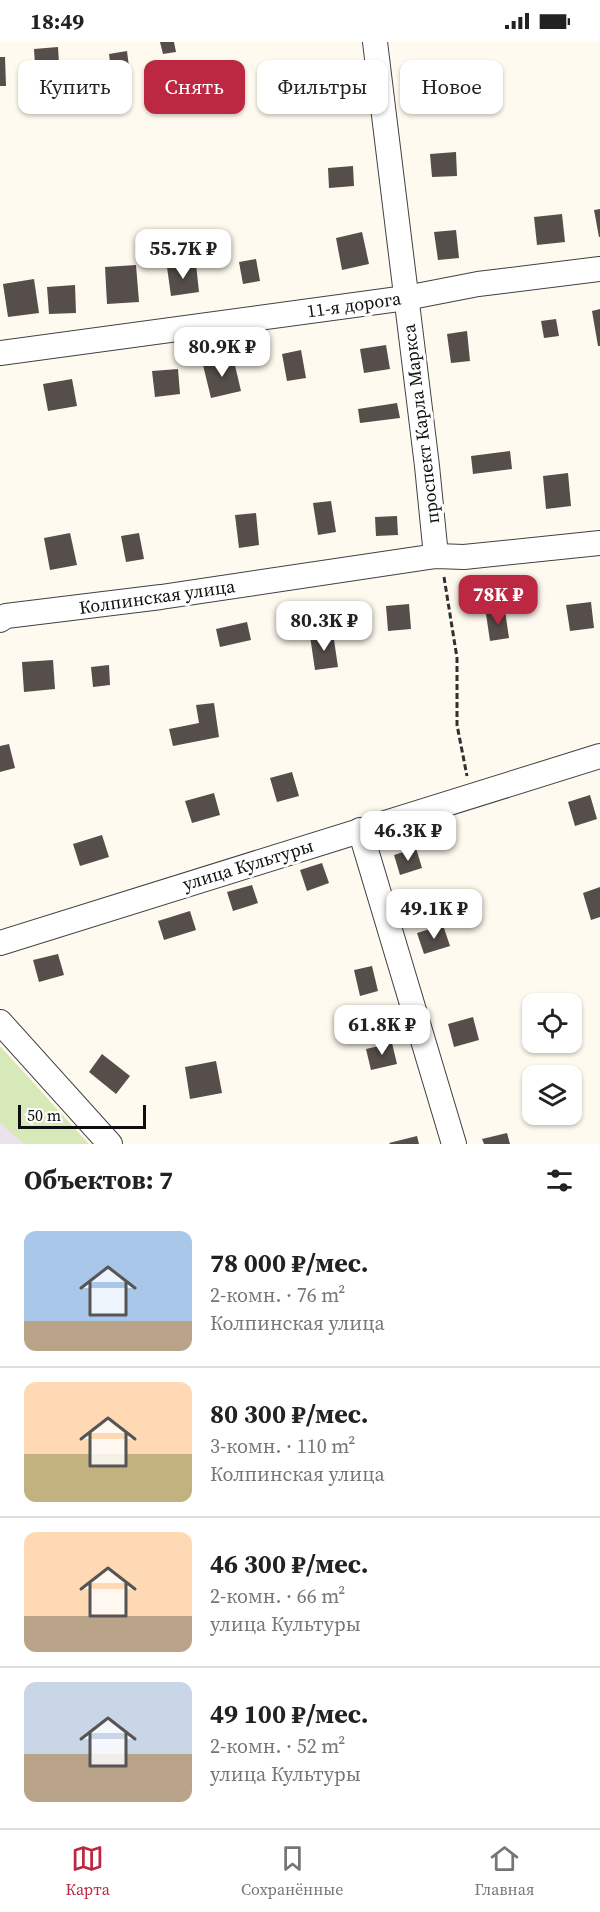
<!DOCTYPE html>
<html lang="ru">
<meta charset="utf-8">
<style>
:root{--surface:#fff;--page:#f6f6f6;--text:#222;--muted:#767676;--line:#e0e0e0;--accent:#bc2841}
body{margin:0;font-family:"Source Serif 4",serif;background:var(--page);color:var(--text);height:100vh;display:flex;flex-direction:column;font-size:22px;white-space:nowrap}
*{box-sizing:border-box;margin:0}
p{font-size:20px;color:var(--muted)}
.icon{flex:none;width:33px;height:33px;fill:none;stroke:currentColor;stroke-width:2;stroke-linecap:round;stroke-linejoin:round}
.map{position:relative;height:1102px;overflow:hidden}
.details{display:flex;flex-direction:column;background:var(--surface);flex:1}
.details>*{flex:none}
.hud{position:absolute;left:18px;top:18px;width:564px;height:54px;display:flex;gap:12px}
.controls{position:absolute;left:522px;top:951px;display:grid;gap:12px}
.controls a{display:grid;place-items:center;width:60px;height:60px;border-radius:12px;background:var(--surface);box-shadow:0 2px 4px #0004;font-size:30px}
.scale{position:absolute;left:18px;bottom:15px;width:128px;box-sizing:border-box;padding-left:6px;border:3px solid #0e0e0e;border-top:0;font-size:16px;line-height:21px;white-space:nowrap;color:#0e0e0e;-webkit-text-stroke:4px #fff;paint-order:stroke}
.price{position:absolute;translate:-50% -51px;padding:0 14px;border-radius:12px;background:#fff;color:#222;font-size:20px;line-height:39px;filter:drop-shadow(0 2px 3px #0008)}
.price::after{content:'';position:absolute;left:50%;top:36px;width:18px;height:14px;margin-left:-9px;background:inherit;clip-path:polygon(0 0,100% 0,50% 100%)}
.price.selected{background:var(--accent);color:#fff}
ul{padding:0;list-style:none}
li{display:flex;align-items:center;gap:18px;height:150px;padding:0 24px}
li+li{border-top:2px solid var(--line)}
li span{display:grid;place-items:center;flex:none;width:168px;height:120px;border-radius:12px;color:#555}
li>.icon{margin-inline-start:auto}
span .icon{width:72px;height:72px;fill:#fffc;stroke-width:1}
li b{font-size:26px}
h2{display:flex;justify-content:space-between;align-items:center;height:72px;padding:0 24px;font-size:26px}
.chip{padding:0 21px;border-radius:12px;background:var(--surface);box-shadow:0 2px 4px #0004;font-size:21px;line-height:54px}
.chip.selected{background:var(--accent);color:#fff}
.status{display:flex;justify-content:space-between;align-items:center;height:42px;padding:0 30px;background:var(--surface);direction:ltr}
.status svg{height:16px;fill:currentColor}
.tab-bar{display:flex;justify-content:space-around;align-items:center;height:84px;border-top:2px solid var(--line);background:var(--surface);font-size:16px;color:var(--muted)}
.tab-bar a{display:grid;justify-items:center;gap:3px}
.tab-bar .selected{color:var(--accent)}
.map>svg:first-child{display:block}
.industrial{fill:#eae2ec}
.green{fill:#d7e9b9}
.building{fill:#564e4a}
.lines{fill:none;stroke-linecap:round;stroke-linejoin:round}
.minor-casing{stroke:#414141;stroke-width:26}
.path{stroke:#303030;stroke-width:3;stroke-dasharray:6 3;stroke-linecap:butt}
.minor{stroke:#fff;stroke-width:24}
.labels{text-anchor:middle;stroke-width:6;stroke-linejoin:round;paint-order:stroke}
.street-label{font-size:18px;fill:#0e0e0e;stroke:#fff}
</style>
<div class="status"><b>18:49</b><svg viewBox="0 0 49 12"><path d="M0 12V9h3v3zM5 12V6h3v6zM10 12V3h3v9zM15 12V0h3v12zM26 1h20v11H26zM47 4h2v5h-2z"/></svg></div>
<div class="map">
<svg width="600" height="1102" viewBox="0 0 600 1102">
<rect width="100%" height="100%" fill="#fffaef"/>
<path class="industrial" d="M0,1058L59,1102H0Z"/>
<path class="green" d="M0,1004L89,1102H24L0,1081Z"/>
<g class="building">
<path d="M160,0H174L176,10L163,12Z"/>
<path d="M58,5L60,37L36,39L34,7Z"/>
<path d="M127,9L130,33L112,36L109,12Z"/>
<path d="M0,15H5L6,44H0Z"/>
<path d="M342,33L345,56L321,58L319,36Z"/>
<path d="M445,33L447,60L424,61L423,34Z"/>
<path d="M456,110L457,134L432,135L430,112Z"/>
<path d="M353,124L354,144L329,146L328,126Z"/>
<path d="M600,167V195H599L594,168Z"/>
<path d="M562,172L565,200L537,203L534,175Z"/>
<path d="M456,188L459,216L438,218L434,190Z"/>
<path d="M362,190L369,222L342,228L336,196Z"/>
<path d="M256,217L260,239L243,242L239,220Z"/>
<path d="M196,222L199,250L171,254L167,225Z"/>
<path d="M136,223L139,260L107,262L105,225Z"/>
<path d="M34,237L39,271L8,275L3,242Z"/>
<path d="M75,243L76,271L49,272L47,245Z"/>
<path d="M600,267V304H598L592,269Z"/>
<path d="M556,277L559,294L544,296L541,279Z"/>
<path d="M467,289L470,319L451,321L447,292Z"/>
<path d="M386,303L390,327L364,331L360,307Z"/>
<path d="M301,308L306,336L287,339L282,312Z"/>
<path d="M233,315L241,349L211,356L203,323Z"/>
<path d="M178,327L180,352L155,355L152,329Z"/>
<path d="M72,337L77,364L48,369L43,342Z"/>
<path d="M397,361L400,376L360,381L358,367Z"/>
<path d="M510,409L512,427L473,432L471,414Z"/>
<path d="M568,431L571,464L546,467L543,434Z"/>
<path d="M331,459L336,490L318,493L313,461Z"/>
<path d="M256,471L259,503L239,506L235,473Z"/>
<path d="M397,474L398,493L376,494L375,475Z"/>
<path d="M70,491L77,523L50,528L44,496Z"/>
<path d="M139,491L144,517L126,520L121,494Z"/>
<path d="M591,560L594,586L570,589L566,563Z"/>
<path d="M409,562L411,587L388,589L386,564Z"/>
<path d="M505,569L509,596L490,599L486,572Z"/>
<path d="M247,580L251,598L220,605L216,587Z"/>
<path d="M333,591L338,625L315,628L310,594Z"/>
<path d="M53,618L55,647L24,650L22,620Z"/>
<path d="M109,623L110,643L93,645L91,625Z"/>
<path d="M214,661L219,695L173,704L169,687L199,681L196,663Z"/>
<path d="M9,702L15,726L0,730V704Z"/>
<path d="M292,730L299,754L277,760L270,736Z"/>
<path d="M214,751L220,773L192,781L185,759Z"/>
<path d="M590,753L597,777L575,784L568,760Z"/>
<path d="M102,793L109,815L80,824L73,802Z"/>
<path d="M416,806L422,826L400,833L394,813Z"/>
<path d="M322,821L329,841L307,849L300,828Z"/>
<path d="M252,843L258,861L233,869L227,850Z"/>
<path d="M600,845V875L591,878L583,851Z"/>
<path d="M190,869L196,888L164,898L158,879Z"/>
<path d="M443,883L450,904L424,912L417,891Z"/>
<path d="M58,912L64,933L39,940L33,918Z"/>
<path d="M372,924L378,949L360,954L354,928Z"/>
<path d="M473,975L479,998L454,1005L448,982Z"/>
<path d="M392,1001L397,1022L371,1028L366,1007Z"/>
<path d="M102,1012L130,1034L116,1052L89,1030Z"/>
<path d="M216,1019L222,1051L190,1057L185,1025Z"/>
<path d="M507,1091L510,1102H484L482,1097Z"/>
<path d="M417,1094L419,1102H390L389,1101Z"/>
</g>
<g class="lines">
<g class="minor-casing">
<g id="minor">
<path d="M375,0L427,424L436,514"/>
<path d="M0,311L406,256L478,242L600,227"/>
<path d="M0,578L6,574L161,555L436,514L464,515L600,501"/>
<path d="M360,788L454,1102"/>
<path d="M0,901L600,714"/>
<path d="M0,980L110,1102"/>
</g>
</g>
<path class="path" d="M444,535L457,616V683L467,734"/>
<use href="#minor" class="minor"/>
</g>
<g class="labels">
<g class="street-label">
<text transform="translate(354 263) rotate(-8)" y="6">11-я дорога</text>
<text transform="translate(421 382) rotate(-97)" y="6">проспект Карла Маркса</text>
<text transform="translate(157 555) rotate(-8)" y="6">Колпинская улица</text>
<text transform="translate(248 823) rotate(-17)" y="6">улица Культуры</text>
</g>
</g>
</svg>
<div class="controls">
<a><svg class="icon" aria-label="locate" viewBox="0 0 24 24"><circle cx="12" cy="12" r="6"/><path d="M12 2v4M12 18v4M2 12h4M18 12h4"/></svg></a>
<a><svg class="icon" aria-label="layers" viewBox="0 0 24 24"><path d="M12 4l9 5-9 5-9-5zM3 14l9 5 9-5"/></svg></a>
</div>
<div class="scale">50 m</div>
<b class="price" style="left:183px;top:238px">55.7K ₽</b>
<b class="price" style="left:222px;top:336px">80.9K ₽</b>
<b class="price selected" style="left:498px;top:584px">78K ₽</b>
<b class="price" style="left:324px;top:610px">80.3K ₽</b>
<b class="price" style="left:408px;top:820px">46.3K ₽</b>
<b class="price" style="left:434px;top:898px">49.1K ₽</b>
<b class="price" style="left:382px;top:1014px">61.8K ₽</b>
<div class="hud">
<a class="chip">Купить</a>
<a class="chip selected">Снять</a>
<a class="chip">Фильтры</a>
<a class="chip">Новое</a>
</div>
</div>
<section class="details">
<h2>Объектов: 7<svg class="icon" aria-label="filters" viewBox="0 0 24 24"><path d="M4 7h16M4 17h16"/><circle cx="9" cy="7" r="2"/><circle cx="15" cy="17" r="2"/></svg></h2>
<ul>
<li><span style="background:linear-gradient(#a9c7e8 75%,#b9a48a 0)"><svg class="icon" aria-label="home" viewBox="0 0 24 24"><path d="M3 11l9-7 9 7M6 9v11h12V9"/></svg></span><div><b>78 000 ₽/мес.</b><p>2-комн. · 76 m²</p><p>Колпинская улица</p></div></li>
<li><span style="background:linear-gradient(#ffd9b3 60%,#c2b280 0)"><svg class="icon" aria-label="home" viewBox="0 0 24 24"><path d="M3 11l9-7 9 7M6 9v11h12V9"/></svg></span><div><b>80 300 ₽/мес.</b><p>3-комн. · 110 m²</p><p>Колпинская улица</p></div></li>
<li><span style="background:linear-gradient(#ffd9b3 70%,#b9a48a 0)"><svg class="icon" aria-label="home" viewBox="0 0 24 24"><path d="M3 11l9-7 9 7M6 9v11h12V9"/></svg></span><div><b>46 300 ₽/мес.</b><p>2-комн. · 66 m²</p><p>улица Культуры</p></div></li>
<li><span style="background:linear-gradient(#c9d6e8 60%,#b9a48a 0)"><svg class="icon" aria-label="home" viewBox="0 0 24 24"><path d="M3 11l9-7 9 7M6 9v11h12V9"/></svg></span><div><b>49 100 ₽/мес.</b><p>2-комн. · 52 m²</p><p>улица Культуры</p></div></li>
</ul>
</section>
<nav class="tab-bar">
<a class="selected"><svg class="icon" aria-label="map" viewBox="0 0 24 24"><path d="M3 6l6-2 6 2 6-2v14l-6 2-6-2-6 2zM9 4v14M15 6v14"/></svg>Карта</a>
<a><svg class="icon" aria-label="saved" viewBox="0 0 24 24"><path d="M7 4h10v16l-5-4-5 4z"/></svg>Сохранённые</a>
<a><svg class="icon" aria-label="home" viewBox="0 0 24 24"><path d="M3 11l9-7 9 7M6 9v11h12V9"/></svg>Главная</a>
</nav>
